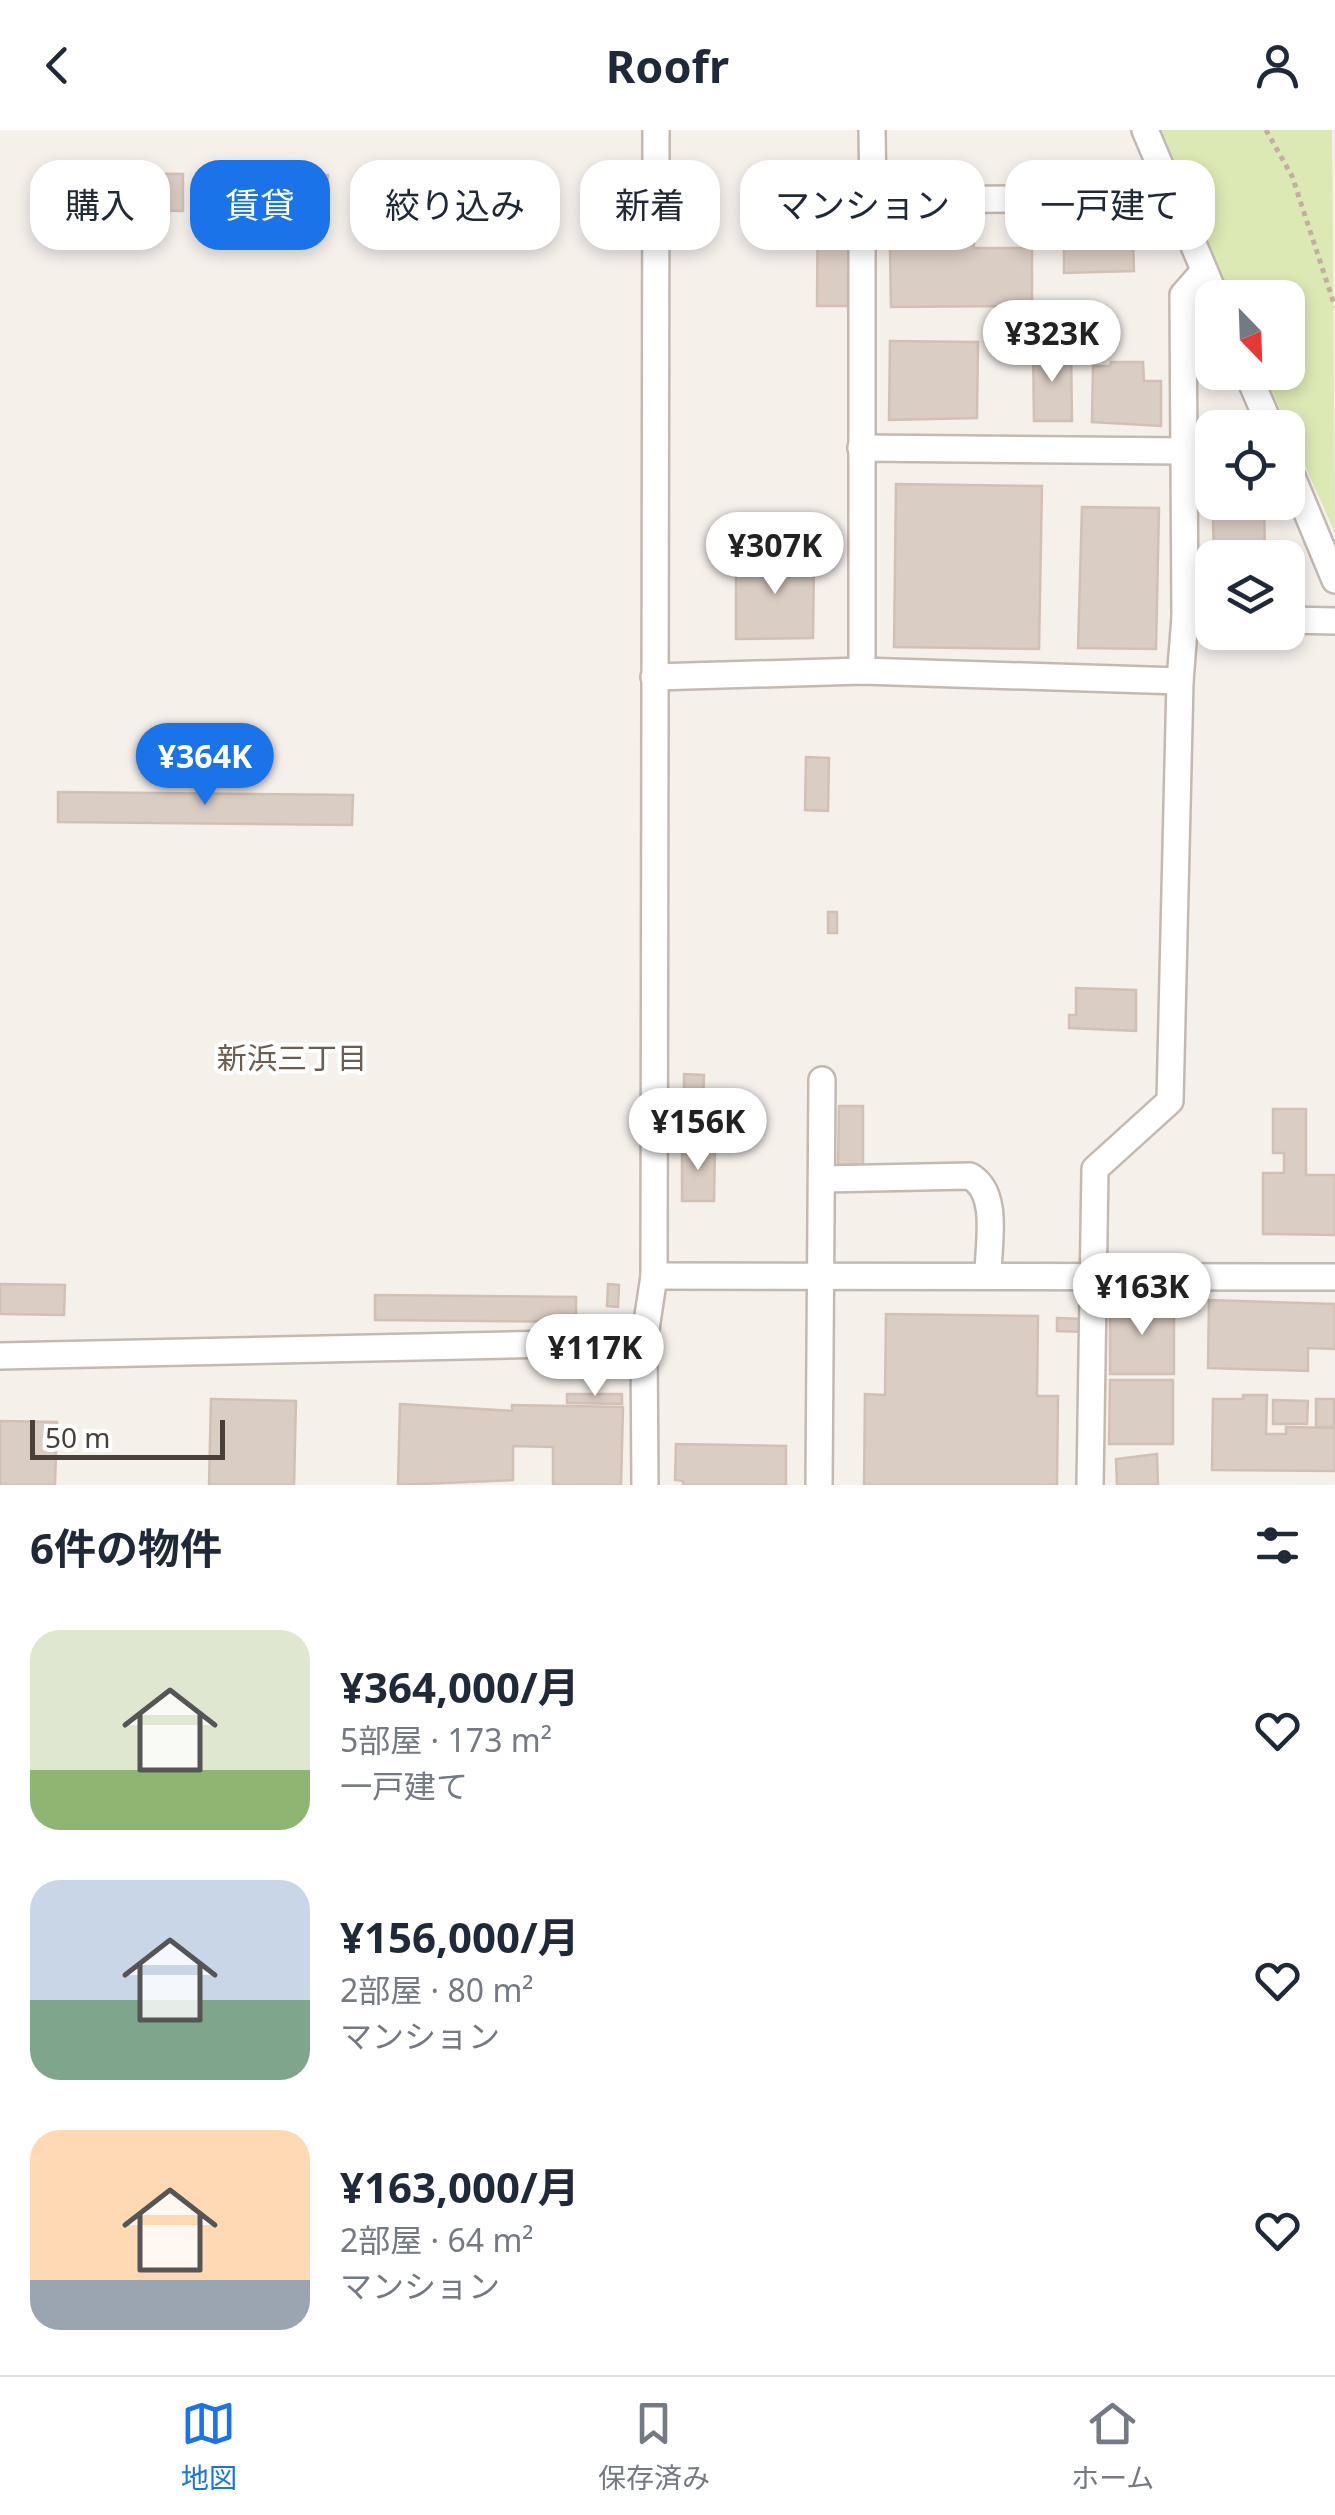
<!DOCTYPE html>
<html lang="ja">
<meta charset="utf-8">
<style>
:root{--surface:#fff;--page:#f2f2f3;--text:#1f2937;--muted:#747a83;--line:#e0e1e3;--accent:#1a73e8}
body{margin:0;font-family:"Noto Sans","Noto Sans JP",sans-serif;background:var(--page);color:var(--text);height:100vh;display:flex;flex-direction:column;font-size:38px;white-space:nowrap}
*{box-sizing:border-box;margin:0}
p{font-size:32px;color:var(--muted)}
.icon{flex:none;width:55px;height:55px;fill:none;stroke:currentColor;stroke-width:2;stroke-linecap:round;stroke-linejoin:round}
.map{position:relative;height:1355px;overflow:hidden}
.panel{display:flex;flex-direction:column;background:var(--surface);flex:1}
.panel>*{flex:none}
.banner{position:absolute;left:30px;top:30px;width:1275px;height:90px;display:flex;gap:20px}
.needle{width:65px;rotate:157deg}
.buttons{position:absolute;left:1195px;top:150px;display:grid;gap:20px}
.buttons a{display:grid;place-items:center;width:110px;height:110px;border-radius:20px;background:var(--surface);box-shadow:0 5px 15px #0003;font-size:50px}
.scale{position:absolute;left:30px;bottom:25px;width:195px;box-sizing:border-box;padding-left:10px;border:5px solid #4a4039;border-top:0;font-size:28px;line-height:35px;white-space:nowrap;color:#4a4039;-webkit-text-stroke:8px #fff;paint-order:stroke}
.price{position:absolute;translate:-50% -85px;padding:0 22px;border-radius:35px;background:#fff;color:#222;font-size:32px;line-height:65px;filter:drop-shadow(0 2px 5px #0008)}
.price::after{content:'';position:absolute;left:50%;top:60px;width:30px;height:22px;margin-left:-15px;background:inherit;clip-path:polygon(0 0,100% 0,50% 100%)}
.price.current{background:var(--accent);color:#fff}
ul{padding:0;list-style:none}
li{display:flex;align-items:center;gap:30px;height:250px;padding:0 30px}
li span{display:grid;place-items:center;flex:none;width:280px;height:200px;border-radius:30px;color:#555}
li>.icon{margin-inline-start:auto}
span .icon{width:120px;height:120px;fill:#fffc;stroke-width:1}
li b{font-size:42px}
h2{display:flex;justify-content:space-between;align-items:center;height:120px;padding:0 30px;font-size:42px}
.tag{padding:0 35px;border-radius:30px;background:var(--surface);box-shadow:0 5px 15px #0003;font-size:35px;line-height:90px}
.tag.current{background:var(--accent);color:#fff}
header{display:flex;justify-content:space-between;align-items:center;height:130px;padding:0 30px;background:var(--surface);font-size:45px;font-weight:700}
.dock{display:flex;justify-content:space-around;align-items:center;height:140px;border-top:2px solid var(--line);background:var(--surface);font-size:28px;color:var(--muted)}
.dock a{display:grid;justify-items:center;gap:5px}
.dock .current{color:var(--accent)}
.map>svg:first-child{display:block}
.green{fill:#dce9b5}
.building{fill:#dacdc4;stroke:#d2c0b4;stroke-width:2.5}
.lines{fill:none;stroke-linecap:round;stroke-linejoin:round}
.minor-casing{stroke:#c4b9b1;stroke-width:30}
.path{stroke:#c3af9f;stroke-width:5;stroke-dasharray:5 5;stroke-linecap:butt}
.minor{stroke:#fff;stroke-width:25}
.labels{text-anchor:middle;stroke-width:8;stroke-linejoin:round;paint-order:stroke}
.neighbourhood-label{font-size:30px;fill:#6d5c50;stroke:#fff}
</style>
<header><svg class="icon" aria-label="back" viewBox="0 0 24 24"><path d="M15 5l-7 7 7 7"/></svg>Roofr<svg class="icon" aria-label="person" viewBox="0 0 24 24"><circle cx="12" cy="8" r="4"/><path d="M4 21q1-7 8-7t8 7"/></svg></header>
<div class="map">
<svg width="1335" height="1355" viewBox="0 0 1335 1355">
<rect width="100%" height="100%" fill="#f6f0eb"/>
<path class="green" d="M1155,0H1332L1335,403L1264,243L1288,242V168L1231,167Z"/>
<g class="building">
<path d="M818,39L851,40L850,176H817Z"/>
<path d="M79,43L183,44V81L79,79Z"/>
<path d="M229,43L328,45V82L228,81Z"/>
<path d="M378,45L499,48L498,84L377,81Z"/>
<path d="M957,104H974V118H1032V176L891,177L890,119L956,117Z"/>
<path d="M1133,110L1134,141L1064,143V112Z"/>
<path d="M890,211L978,212L977,288L889,290Z"/>
<path d="M1033,218H1071L1072,291H1034Z"/>
<path d="M1111,232H1143L1144,251H1161V296L1092,292L1093,236H1110Z"/>
<path d="M1201,318H1212V343L1201,344Z"/>
<path d="M1212,352V372H1264L1265,428H1214Z"/>
<path d="M896,354L1042,356L1039,519L894,517Z"/>
<path d="M1082,377L1159,378L1156,519L1078,518Z"/>
<path d="M736,425L814,426L813,508L736,509Z"/>
<path d="M806,627L829,628L828,681L805,680Z"/>
<path d="M58,662L353,665L352,695L58,692Z"/>
<rect x="828" y="782" width="9" height="21"/>
<path d="M1076,858L1136,860V901L1069,898V885H1076Z"/>
<path d="M684,944L704,945L703,972L684,971Z"/>
<path d="M839,976H863V1035H838Z"/>
<path d="M1273,979H1306V1045H1335V1105L1263,1104V1043H1284V1023H1273Z"/>
<rect x="683" y="984" width="15" height="15"/>
<path d="M682,1015H715L714,1071H682Z"/>
<path d="M0,1154L65,1155L64,1185L0,1184Z"/>
<path d="M608,1154L619,1155L618,1177L607,1176Z"/>
<path d="M375,1165L576,1167V1192L375,1190Z"/>
<path d="M1209,1170L1335,1174V1219L1308,1218V1241L1208,1238Z"/>
<rect x="1110" y="1172" width="64" height="72"/>
<path d="M886,1184L1038,1186L1037,1266H1058L1057,1355H864L865,1264L885,1265Z"/>
<path d="M1057,1188L1084,1189L1083,1202L1057,1201Z"/>
<path d="M1110,1250H1173V1314H1109Z"/>
<path d="M567,1264H622V1274L567,1273Z"/>
<path d="M1243,1265H1267L1266,1304H1286V1297L1335,1298V1341L1212,1340L1213,1269H1243Z"/>
<path d="M211,1269L296,1271L294,1355H209Z"/>
<rect x="1316" y="1269" width="18" height="28"/>
<path d="M1273,1270L1308,1271L1307,1294H1273Z"/>
<path d="M400,1274L512,1281V1275L623,1277L621,1355H553V1317L513,1316V1350L398,1355Z"/>
<path d="M0,1291L57,1292L55,1355H0Z"/>
<path d="M676,1314L786,1316V1355H683V1351L675,1350Z"/>
<path d="M1157,1324L1158,1355H1117L1116,1329Z"/>
</g>
<g class="lines">
<g class="minor-casing">
<g id="minor">
<path d="M1145,0L1216,168"/>
<path d="M873,70L1176,68"/>
<path d="M1247,242L1271,298"/>
<path d="M861,318L1184,321"/>
<path d="M1288,337L1335,450"/>
<path d="M1185,487H1212"/>
<path d="M1288,490L1335,491"/>
<path d="M862,541V94L873,70L872,0"/>
<path d="M654,547L862,541L1180,551L1185,487L1183,165L1204,141"/>
<path d="M824,1049L970,1046C1000,1063 988,1114 988,1145"/>
<path d="M654,1146L1335,1147"/>
<path d="M0,1226L644,1212"/>
<path d="M645,1355L644,1212L654,1146L656,0"/>
<path d="M819,1355L822,950"/>
<path d="M1090,1355L1095,1039L1170,971L1180,551"/>
</g>
</g>
<path class="path" d="M1266,0L1292,46L1335,177"/>
<use href="#minor" class="minor"/>
</g>
<g class="labels">
<g class="neighbourhood-label">
<text x="292" y="939">新浜三丁目</text>
</g>
</g>
</svg>
<div class="buttons">
<a><svg class="needle" viewBox="-14 -14 28 28"><path d="M0-13l5 13h-10z" fill="#e53935"/><path d="M0 13l5-13h-10z" fill="#747a83"/></svg></a>
<a><svg class="icon" aria-label="locate" viewBox="0 0 24 24"><circle cx="12" cy="12" r="6"/><path d="M12 2v4M12 18v4M2 12h4M18 12h4"/></svg></a>
<a><svg class="icon" aria-label="layers" viewBox="0 0 24 24"><path d="M12 4l9 5-9 5-9-5zM3 14l9 5 9-5"/></svg></a>
</div>
<div class="scale">50 m</div>
<b class="price" style="left:1052px;top:255px">¥323K</b>
<b class="price" style="left:775px;top:467px">¥307K</b>
<b class="price current" style="left:205px;top:678px">¥364K</b>
<b class="price" style="left:698px;top:1043px">¥156K</b>
<b class="price" style="left:1142px;top:1208px">¥163K</b>
<b class="price" style="left:595px;top:1269px">¥117K</b>
<div class="banner">
<a class="tag">購入</a>
<a class="tag current">賃貸</a>
<a class="tag">絞り込み</a>
<a class="tag">新着</a>
<a class="tag">マンション</a>
<a class="tag">一戸建て</a>
</div>
</div>
<section class="panel">
<h2>6件の物件<svg class="icon" aria-label="filters" viewBox="0 0 24 24"><path d="M4 7h16M4 17h16"/><circle cx="9" cy="7" r="2"/><circle cx="15" cy="17" r="2"/></svg></h2>
<ul>
<li><span style="background:linear-gradient(#dfe7d0 70%,#8fb573 0)"><svg class="icon" aria-label="home" viewBox="0 0 24 24"><path d="M3 11l9-7 9 7M6 9v11h12V9"/></svg></span><div><b>¥364,000/月</b><p>5部屋 · 173 m²</p><p>一戸建て</p></div><svg class="icon" aria-label="heart" viewBox="0 0 24 24"><path d="M12 20l-8-8c-3-5 5-10 8-4 3-6 11-1 8 4z"/></svg></li>
<li><span style="background:linear-gradient(#c9d6e8 60%,#7fa58c 0)"><svg class="icon" aria-label="home" viewBox="0 0 24 24"><path d="M3 11l9-7 9 7M6 9v11h12V9"/></svg></span><div><b>¥156,000/月</b><p>2部屋 · 80 m²</p><p>マンション</p></div><svg class="icon" aria-label="heart" viewBox="0 0 24 24"><path d="M12 20l-8-8c-3-5 5-10 8-4 3-6 11-1 8 4z"/></svg></li>
<li><span style="background:linear-gradient(#ffd9b3 75%,#9aa5b1 0)"><svg class="icon" aria-label="home" viewBox="0 0 24 24"><path d="M3 11l9-7 9 7M6 9v11h12V9"/></svg></span><div><b>¥163,000/月</b><p>2部屋 · 64 m²</p><p>マンション</p></div><svg class="icon" aria-label="heart" viewBox="0 0 24 24"><path d="M12 20l-8-8c-3-5 5-10 8-4 3-6 11-1 8 4z"/></svg></li>
</ul>
</section>
<nav class="dock">
<a class="current"><svg class="icon" aria-label="map" viewBox="0 0 24 24"><path d="M3 6l6-2 6 2 6-2v14l-6 2-6-2-6 2zM9 4v14M15 6v14"/></svg>地図</a>
<a><svg class="icon" aria-label="saved" viewBox="0 0 24 24"><path d="M7 4h10v16l-5-4-5 4z"/></svg>保存済み</a>
<a><svg class="icon" aria-label="home" viewBox="0 0 24 24"><path d="M3 11l9-7 9 7M6 9v11h12V9"/></svg>ホーム</a>
</nav>
